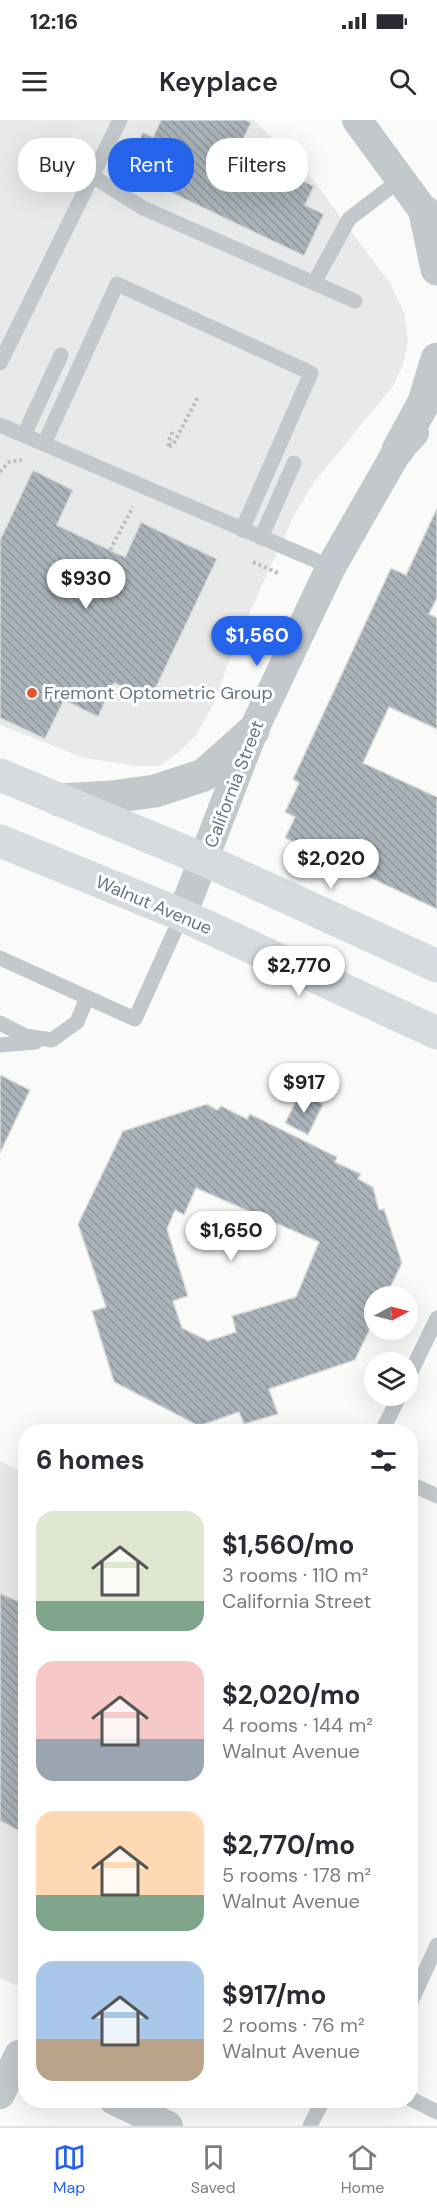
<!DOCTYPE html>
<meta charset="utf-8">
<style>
:root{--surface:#fff;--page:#f7f7f7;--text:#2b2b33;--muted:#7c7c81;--line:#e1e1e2;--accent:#2563eb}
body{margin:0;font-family:"DM Sans",sans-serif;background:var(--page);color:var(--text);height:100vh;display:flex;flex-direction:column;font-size:22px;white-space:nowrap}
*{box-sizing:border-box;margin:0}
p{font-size:20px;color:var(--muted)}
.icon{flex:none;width:33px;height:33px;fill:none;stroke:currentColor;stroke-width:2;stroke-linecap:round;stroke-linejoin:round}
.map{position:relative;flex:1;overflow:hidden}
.panel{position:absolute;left:18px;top:1304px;width:400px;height:684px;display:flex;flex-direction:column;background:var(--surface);border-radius:24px;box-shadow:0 6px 24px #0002}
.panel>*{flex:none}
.banner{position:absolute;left:18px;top:18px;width:402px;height:54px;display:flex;gap:12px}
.needle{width:39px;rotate:83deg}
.fabs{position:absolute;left:364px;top:1166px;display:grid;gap:12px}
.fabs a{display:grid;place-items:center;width:54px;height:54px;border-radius:50%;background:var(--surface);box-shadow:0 6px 24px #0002;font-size:30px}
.price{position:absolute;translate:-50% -51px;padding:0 14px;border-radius:21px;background:#fff;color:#222;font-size:20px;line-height:39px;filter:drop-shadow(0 2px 3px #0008)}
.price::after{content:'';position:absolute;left:50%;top:36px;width:18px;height:14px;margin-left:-9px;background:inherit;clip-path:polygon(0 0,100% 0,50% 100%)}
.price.selected{background:var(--accent);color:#fff}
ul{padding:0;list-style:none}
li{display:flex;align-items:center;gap:18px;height:150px;padding:0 18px}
li span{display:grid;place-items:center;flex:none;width:168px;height:120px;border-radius:18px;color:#555}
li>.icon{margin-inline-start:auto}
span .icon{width:72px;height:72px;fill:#fffc;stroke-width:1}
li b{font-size:26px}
h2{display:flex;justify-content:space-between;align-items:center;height:72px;padding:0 18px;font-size:26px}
.pill{padding:0 21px;border-radius:24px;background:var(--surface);box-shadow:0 6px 24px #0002;font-size:21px;line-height:54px}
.pill.selected{background:var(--accent);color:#fff}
.status{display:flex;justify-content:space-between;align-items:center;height:42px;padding:0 30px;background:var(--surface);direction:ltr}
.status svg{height:16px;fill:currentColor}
header{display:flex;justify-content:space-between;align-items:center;height:78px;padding:0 18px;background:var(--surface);font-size:27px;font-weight:600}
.tab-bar{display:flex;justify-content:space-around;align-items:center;height:84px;border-top:2px solid var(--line);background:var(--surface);font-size:16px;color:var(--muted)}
.tab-bar a{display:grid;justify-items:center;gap:3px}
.tab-bar .selected{color:var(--accent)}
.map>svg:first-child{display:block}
.built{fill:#e8e9e9}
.building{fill:url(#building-back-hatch);stroke:#dcdcda;stroke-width:1.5;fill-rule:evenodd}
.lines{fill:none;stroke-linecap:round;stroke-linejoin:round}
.path{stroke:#bbbfc2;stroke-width:4;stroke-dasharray:3 3;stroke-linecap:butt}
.service{stroke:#c3c8cc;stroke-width:15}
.minor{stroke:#c3c8cc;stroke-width:30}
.tertiary{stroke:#c3c8cc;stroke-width:33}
.secondary{stroke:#d6dbdf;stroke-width:33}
.poi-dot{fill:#e4572e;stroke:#fff;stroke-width:2}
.labels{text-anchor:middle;stroke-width:6;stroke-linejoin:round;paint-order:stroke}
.poi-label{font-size:18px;fill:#657683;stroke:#fff;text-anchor:start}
.street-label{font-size:18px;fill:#657683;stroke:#fff}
</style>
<div class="status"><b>12:16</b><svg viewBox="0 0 49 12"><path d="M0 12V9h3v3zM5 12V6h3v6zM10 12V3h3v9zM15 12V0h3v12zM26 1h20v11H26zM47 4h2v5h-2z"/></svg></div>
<header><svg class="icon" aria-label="menu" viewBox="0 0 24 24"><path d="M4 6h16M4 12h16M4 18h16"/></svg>Keyplace<svg class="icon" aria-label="search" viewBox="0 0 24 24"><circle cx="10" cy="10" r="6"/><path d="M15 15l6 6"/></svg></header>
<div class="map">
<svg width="437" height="2006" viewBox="0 0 437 2006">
<defs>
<pattern id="building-back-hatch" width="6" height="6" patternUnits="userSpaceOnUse" patternTransform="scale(1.5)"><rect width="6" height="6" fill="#aab3b9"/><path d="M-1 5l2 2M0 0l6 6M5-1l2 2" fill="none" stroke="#8e969c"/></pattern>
</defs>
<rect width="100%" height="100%" fill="#fafaf8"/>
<g class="built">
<path d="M0,0H254L314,61L392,166L405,195L408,222L403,245L393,266L314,362L295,394L260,469L230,538L215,581L197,614L178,633L159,646H136L84,638L0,605Z"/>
<path d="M0,1341L25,1353V1869L0,1858Z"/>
</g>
<g class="building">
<path d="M161,0H246L251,3L238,30L314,66L305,85L324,94L304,136L124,50L143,12L153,17Z"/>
<path d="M33,350L73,370L57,405L110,430L125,437L141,402L217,439L150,580L114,563L98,597L64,580L45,619L0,598V420Z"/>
<path d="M437,388V478L429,494L437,498V609L389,587L363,643L437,677V789L285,718L295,697L285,692L299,663L293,659L391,448L406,455Z"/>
<path d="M0,955L30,970L0,1033Z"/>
<path d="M300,973L323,984L308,1015L285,1003Z"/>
<path d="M207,984L217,990L221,986L247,999L250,994L337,1037L335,1042L361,1054L358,1059L373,1067L379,1090L384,1089L402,1143L386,1176H375V1198L355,1240L269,1269L278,1294L244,1304L239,1292L199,1306L114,1262L92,1191L106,1187L78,1104L123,1011ZM196,1068L319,1122L296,1177L232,1196L236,1212L208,1221L182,1208L173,1181L188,1176L167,1109L175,1090L184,1095Z"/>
<path d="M0,1473L26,1485V1696L19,1711L0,1701Z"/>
</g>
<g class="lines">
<g class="path">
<path d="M169,326L173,325L198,277"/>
<path d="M169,326L168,323L173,311"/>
<path d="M0,352L9,342L22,340"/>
<path d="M110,430L133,387"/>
<path d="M253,442L278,453"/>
</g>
<g class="service">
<path d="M92,56L143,88L355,181"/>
<path d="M314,163L349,99L401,59"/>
<path d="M0,243L120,0"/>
<path d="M0,305L331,447"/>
<path d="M24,315L61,235"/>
<path d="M44,324L117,164L311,253L242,410"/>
<path d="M261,418L294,343"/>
<path d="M0,838L135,899L182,795"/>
<path d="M0,903L25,916L52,920L77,902L87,878"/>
<path d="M0,925L36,922"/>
<path d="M408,1258L437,1198"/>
<path d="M382,1311L400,1275"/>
<path d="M411,1364L437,1376"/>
<path d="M411,1882L437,1825"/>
<path d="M411,1979L437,1992"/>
<path d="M310,2006L323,1980"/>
</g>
<g class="minor">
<path d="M357,0L437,109"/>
<path d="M182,795L253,611L331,447L398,330L414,313"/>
<path d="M0,1974L19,1935"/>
<path d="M114,1980L168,2006"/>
</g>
<g class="tertiary">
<path d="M425,92L437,149"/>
<path d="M398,330L424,282L437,239"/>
<path d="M59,680L112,677L155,671L204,655L253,611"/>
</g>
<g class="secondary">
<path d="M0,655L205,740L437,846"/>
<path d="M0,721L182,795L437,913"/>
</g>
</g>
<circle class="poi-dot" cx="32" cy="573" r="6"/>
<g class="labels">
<g class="poi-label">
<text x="44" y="579">Fremont Optometric Group</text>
</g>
<g class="street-label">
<text transform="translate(234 664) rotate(-69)" y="6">California Street</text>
<text transform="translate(154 785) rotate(23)" y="6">Walnut Avenue</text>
</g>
</g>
</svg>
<div class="fabs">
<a><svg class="needle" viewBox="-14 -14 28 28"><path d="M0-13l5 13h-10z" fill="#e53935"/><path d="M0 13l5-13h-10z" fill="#7c7c81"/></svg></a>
<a><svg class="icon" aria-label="layers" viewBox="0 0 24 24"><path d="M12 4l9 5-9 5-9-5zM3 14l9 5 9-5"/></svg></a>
</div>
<b class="price" style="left:86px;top:490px">$930</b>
<b class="price selected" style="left:257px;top:547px">$1,560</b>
<b class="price" style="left:331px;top:770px">$2,020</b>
<b class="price" style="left:299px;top:877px">$2,770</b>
<b class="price" style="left:304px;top:994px">$917</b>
<b class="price" style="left:231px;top:1142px">$1,650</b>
<div class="banner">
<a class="pill">Buy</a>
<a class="pill selected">Rent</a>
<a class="pill">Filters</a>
</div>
<section class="panel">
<h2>6 homes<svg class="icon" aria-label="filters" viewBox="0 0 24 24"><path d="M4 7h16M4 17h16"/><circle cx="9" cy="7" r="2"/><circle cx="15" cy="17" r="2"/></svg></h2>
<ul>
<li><span style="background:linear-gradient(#dfe7d0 75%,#7fa58c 0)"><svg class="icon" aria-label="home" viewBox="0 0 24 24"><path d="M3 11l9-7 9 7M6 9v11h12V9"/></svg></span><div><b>$1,560/mo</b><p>3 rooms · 110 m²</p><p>California Street</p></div></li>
<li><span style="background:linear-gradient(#f6c9c9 65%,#9aa5b1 0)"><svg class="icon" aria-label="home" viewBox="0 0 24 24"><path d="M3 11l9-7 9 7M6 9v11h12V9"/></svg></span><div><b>$2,020/mo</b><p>4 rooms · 144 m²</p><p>Walnut Avenue</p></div></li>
<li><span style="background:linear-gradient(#ffd9b3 70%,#7fa58c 0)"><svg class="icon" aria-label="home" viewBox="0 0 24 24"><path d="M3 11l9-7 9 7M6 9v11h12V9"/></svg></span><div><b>$2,770/mo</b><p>5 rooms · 178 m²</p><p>Walnut Avenue</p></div></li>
<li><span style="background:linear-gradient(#a9c7e8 65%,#b9a48a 0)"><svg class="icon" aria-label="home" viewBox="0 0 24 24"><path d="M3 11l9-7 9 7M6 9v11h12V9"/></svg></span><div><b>$917/mo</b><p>2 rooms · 76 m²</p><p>Walnut Avenue</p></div></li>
</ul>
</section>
</div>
<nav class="tab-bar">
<a class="selected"><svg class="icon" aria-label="map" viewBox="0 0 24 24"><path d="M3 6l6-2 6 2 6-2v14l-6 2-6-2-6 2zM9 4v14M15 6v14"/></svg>Map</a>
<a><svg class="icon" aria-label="saved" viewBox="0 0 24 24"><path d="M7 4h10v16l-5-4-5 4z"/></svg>Saved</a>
<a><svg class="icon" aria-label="home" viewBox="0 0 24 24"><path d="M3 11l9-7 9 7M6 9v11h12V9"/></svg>Home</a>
</nav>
